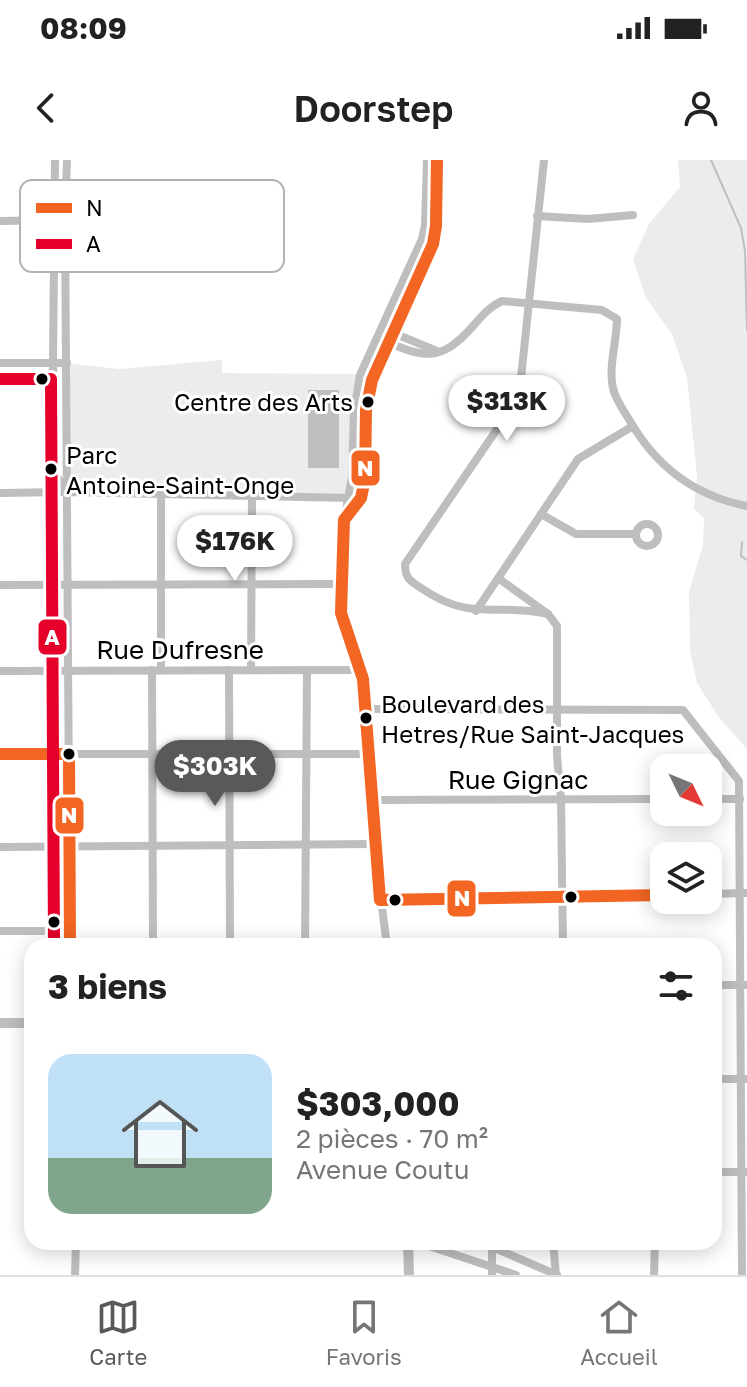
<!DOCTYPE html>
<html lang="fr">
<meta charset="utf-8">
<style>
:root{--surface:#fff;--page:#f2f2f2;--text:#222;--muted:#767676;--line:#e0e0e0;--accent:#595959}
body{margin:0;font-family:"Golos Text",sans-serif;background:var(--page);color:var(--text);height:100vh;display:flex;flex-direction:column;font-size:30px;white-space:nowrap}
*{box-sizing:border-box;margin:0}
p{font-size:26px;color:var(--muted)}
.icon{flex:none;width:44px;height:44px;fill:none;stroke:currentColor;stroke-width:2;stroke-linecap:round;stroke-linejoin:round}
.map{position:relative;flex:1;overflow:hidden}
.drawer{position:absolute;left:24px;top:778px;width:698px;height:312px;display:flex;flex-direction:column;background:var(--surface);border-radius:24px;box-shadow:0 4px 20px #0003}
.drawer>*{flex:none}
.needle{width:52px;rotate:133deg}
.controls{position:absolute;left:650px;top:594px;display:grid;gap:16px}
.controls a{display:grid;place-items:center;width:72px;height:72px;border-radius:16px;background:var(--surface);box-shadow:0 4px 20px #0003;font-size:40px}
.price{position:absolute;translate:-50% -68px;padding:0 18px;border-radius:28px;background:#fff;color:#222;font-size:26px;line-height:52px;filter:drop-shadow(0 2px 4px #0008)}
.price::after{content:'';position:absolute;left:50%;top:48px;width:24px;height:18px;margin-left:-12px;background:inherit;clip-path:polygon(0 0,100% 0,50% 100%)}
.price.active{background:var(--accent);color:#fff}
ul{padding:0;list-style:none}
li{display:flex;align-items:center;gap:24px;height:200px;padding:0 24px}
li+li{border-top:2px solid var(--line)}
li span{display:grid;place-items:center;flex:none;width:224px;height:160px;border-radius:24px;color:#555}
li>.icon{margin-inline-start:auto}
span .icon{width:96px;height:96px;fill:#fffc;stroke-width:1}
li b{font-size:34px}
h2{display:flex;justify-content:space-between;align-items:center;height:96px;padding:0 24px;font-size:34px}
.status{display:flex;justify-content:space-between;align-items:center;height:56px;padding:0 40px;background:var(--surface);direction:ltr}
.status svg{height:22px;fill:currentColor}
header{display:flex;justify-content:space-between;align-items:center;height:104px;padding:0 24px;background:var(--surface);font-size:36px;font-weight:600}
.menu{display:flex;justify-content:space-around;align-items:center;height:112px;border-top:2px solid var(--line);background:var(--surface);font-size:22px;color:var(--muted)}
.menu a{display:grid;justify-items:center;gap:4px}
.menu .active{color:var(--accent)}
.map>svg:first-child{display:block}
.green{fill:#ececec}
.water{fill:#bfbfbf}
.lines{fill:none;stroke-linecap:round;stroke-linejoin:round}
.stream{stroke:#bfbfbf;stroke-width:2}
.minor{stroke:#bebebe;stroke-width:8}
.major{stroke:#bebebe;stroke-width:10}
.bus-1-casing{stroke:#fff;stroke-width:18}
.bus-2-casing{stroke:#fff;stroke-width:18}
.bus-1{stroke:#f26522;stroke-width:12}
.bus-2{stroke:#e4002b;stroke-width:12}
.bus-dot{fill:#000;stroke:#fff;stroke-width:3}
.labels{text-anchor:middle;stroke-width:6;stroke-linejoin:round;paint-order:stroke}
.bus-label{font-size:24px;fill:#000;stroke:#fff;text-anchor:start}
.street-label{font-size:26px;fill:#000;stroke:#fff}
.key{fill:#fff;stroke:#b2b2b2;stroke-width:2}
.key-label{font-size:22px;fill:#000}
.line-badge{stroke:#fff;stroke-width:3}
.badge-label{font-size:22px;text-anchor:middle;font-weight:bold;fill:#fff}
</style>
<div class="status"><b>08:09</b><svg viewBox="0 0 49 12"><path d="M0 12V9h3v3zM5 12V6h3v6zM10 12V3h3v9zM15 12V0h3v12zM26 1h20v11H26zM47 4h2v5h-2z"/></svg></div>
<header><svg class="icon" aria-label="back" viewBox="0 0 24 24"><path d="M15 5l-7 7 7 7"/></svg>Doorstep<svg class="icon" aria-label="person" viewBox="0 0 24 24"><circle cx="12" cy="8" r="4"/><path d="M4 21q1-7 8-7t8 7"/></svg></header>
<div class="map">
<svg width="747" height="1115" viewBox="0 0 747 1115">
<rect width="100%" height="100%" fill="#fff"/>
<g class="green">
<path d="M678,0H747V589L720,559L697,523L690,491L689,432L703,385L704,358L694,349L697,316L687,218L672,174L646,138L633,99L649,64L680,27Z"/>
<path d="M222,200V213L357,214L349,338L67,332L64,203L119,209Z"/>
</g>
<rect class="water" x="308" y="230" width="31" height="78"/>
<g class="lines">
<g class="stream">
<path d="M711,0L741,68L745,91L747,170"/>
<path d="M742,382L741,396L747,400"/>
</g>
<g class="minor">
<path d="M55,0L53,203L55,314L67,331"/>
<path d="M67,0L65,60L70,786"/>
<path d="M544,0L519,237L405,404C405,418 410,421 421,428C472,463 495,442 548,454"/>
<path d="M537,56L588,59L633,55"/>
<path d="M0,61L59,60"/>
<path d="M391,172L437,191"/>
<path d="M377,178C421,196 438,206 473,166C482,156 489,147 502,141L602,150L617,159C617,179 608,209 613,228C615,239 624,251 630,261C656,306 695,336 747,346"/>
<path d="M0,203H67"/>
<path d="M0,333L67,332L352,338"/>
<path d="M161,334V510"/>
<path d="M541,354L576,374H636"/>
<path d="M345,359C375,329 362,287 366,248C374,191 414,138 433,84L436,66L437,0"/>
<circle cx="647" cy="375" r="11"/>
<path d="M498,418L548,454L557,466V596L561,639L563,786"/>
<path d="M0,425L341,424"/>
<path d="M476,451L578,299L633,266"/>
<path d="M152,510L153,786"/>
<path d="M229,510L230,786"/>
<path d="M251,510L252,336"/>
<path d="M0,511L361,510"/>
<path d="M365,549L683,550L739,621L742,1115"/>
<path d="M0,594H367"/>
<path d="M708,639H740"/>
<path d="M371,640L664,639"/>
<path d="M0,687L374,684"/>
<path d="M708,734L747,733"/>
<path d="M380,740L664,735"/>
<path d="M0,771H70"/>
<path d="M305,786L307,510"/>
<path d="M387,786L374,684L363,519L341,453L344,360L352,317L354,251L360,215L422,79L425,65L427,0"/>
<path d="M714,825H747"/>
<path d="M714,919H747"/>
<path d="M714,1012H747"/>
<path d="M417,1082L516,1115"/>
<path d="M471,1082L492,1087L557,1115"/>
<path d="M553,1082L556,1115"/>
<path d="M75,1115L76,1082"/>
<path d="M492,1115V1087"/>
<path d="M654,1115L655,1082"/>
</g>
<g class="major">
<path d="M0,863H32"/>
<path d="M408,1082L409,1115"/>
</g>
<g class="bus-1-casing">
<g id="bus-1">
<path d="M437,0L436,66L433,84L372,220L366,250L365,319L361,338L344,360L341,453L363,519L380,740L664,735"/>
<path d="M0,594H69L70,786"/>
</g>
</g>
<g class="bus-2-casing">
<path id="bus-2" d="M0,219H51L54,786"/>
</g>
<use href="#bus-1" class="bus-1"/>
<use href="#bus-2" class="bus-2"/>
</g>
<g class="bus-dot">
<circle cx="42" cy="219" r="7"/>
<circle cx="368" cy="242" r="7"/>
<circle cx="51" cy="309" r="7"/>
<circle cx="366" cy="558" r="7"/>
<circle cx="69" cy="594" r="7"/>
<circle cx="571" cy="737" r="7"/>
<circle cx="395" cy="740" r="7"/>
<circle cx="54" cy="762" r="7"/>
</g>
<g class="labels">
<g class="bus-label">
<text x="353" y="251" text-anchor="end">Centre des Arts</text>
<text x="66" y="304">Parc<tspan x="66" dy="30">Antoine-Saint-Onge</tspan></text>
<text x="381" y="553">Boulevard des<tspan x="381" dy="30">Hetres/Rue Saint-Jacques</tspan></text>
</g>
<g class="street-label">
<text x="180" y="499">Rue Dufresne</text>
<text x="518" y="629">Rue Gignac</text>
</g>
</g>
<rect x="20" y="20" width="264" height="92" rx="12" class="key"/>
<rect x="36" y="43" width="36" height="10" fill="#f26522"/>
<rect x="36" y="79" width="36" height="10" fill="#e4002b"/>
<g class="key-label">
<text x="86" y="56">N</text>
<text x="86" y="92">A</text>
</g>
<g class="line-badge">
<rect x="350" y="289" width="31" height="38" rx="8" fill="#f26522"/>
<rect x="37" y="458" width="31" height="38" rx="8" fill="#e4002b"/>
<rect x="54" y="636" width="31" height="39" rx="8" fill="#f26522"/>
<rect x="446" y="719" width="31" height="39" rx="8" fill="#f26522"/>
</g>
<g class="badge-label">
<text x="365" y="316">N</text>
<text x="52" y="485">A</text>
<text x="69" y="663">N</text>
<text x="462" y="746">N</text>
</g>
</svg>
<div class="controls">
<a><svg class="needle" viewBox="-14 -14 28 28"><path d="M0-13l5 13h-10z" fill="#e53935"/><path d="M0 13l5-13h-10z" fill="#767676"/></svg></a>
<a><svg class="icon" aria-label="layers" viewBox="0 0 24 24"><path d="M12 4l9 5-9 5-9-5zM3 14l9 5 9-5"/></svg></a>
</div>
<b class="price" style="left:507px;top:283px">$313K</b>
<b class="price" style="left:235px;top:423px">$176K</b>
<b class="price active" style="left:215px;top:648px">$303K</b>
<section class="drawer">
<h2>3 biens<svg class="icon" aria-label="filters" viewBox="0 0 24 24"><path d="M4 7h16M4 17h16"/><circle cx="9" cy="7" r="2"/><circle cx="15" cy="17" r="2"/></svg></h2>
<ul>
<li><span style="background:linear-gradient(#bfe0f5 65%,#7fa58c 0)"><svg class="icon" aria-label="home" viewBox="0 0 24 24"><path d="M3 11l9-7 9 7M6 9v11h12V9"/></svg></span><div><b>$303,000</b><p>2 pièces · 70 m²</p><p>Avenue Coutu</p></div></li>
</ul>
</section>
</div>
<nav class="menu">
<a class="active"><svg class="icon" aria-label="map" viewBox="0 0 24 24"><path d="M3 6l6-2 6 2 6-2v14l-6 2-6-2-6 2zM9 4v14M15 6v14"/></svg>Carte</a>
<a><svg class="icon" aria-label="saved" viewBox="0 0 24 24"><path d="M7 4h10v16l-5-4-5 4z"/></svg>Favoris</a>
<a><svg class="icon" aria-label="home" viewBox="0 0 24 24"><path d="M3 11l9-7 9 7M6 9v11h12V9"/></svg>Accueil</a>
</nav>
